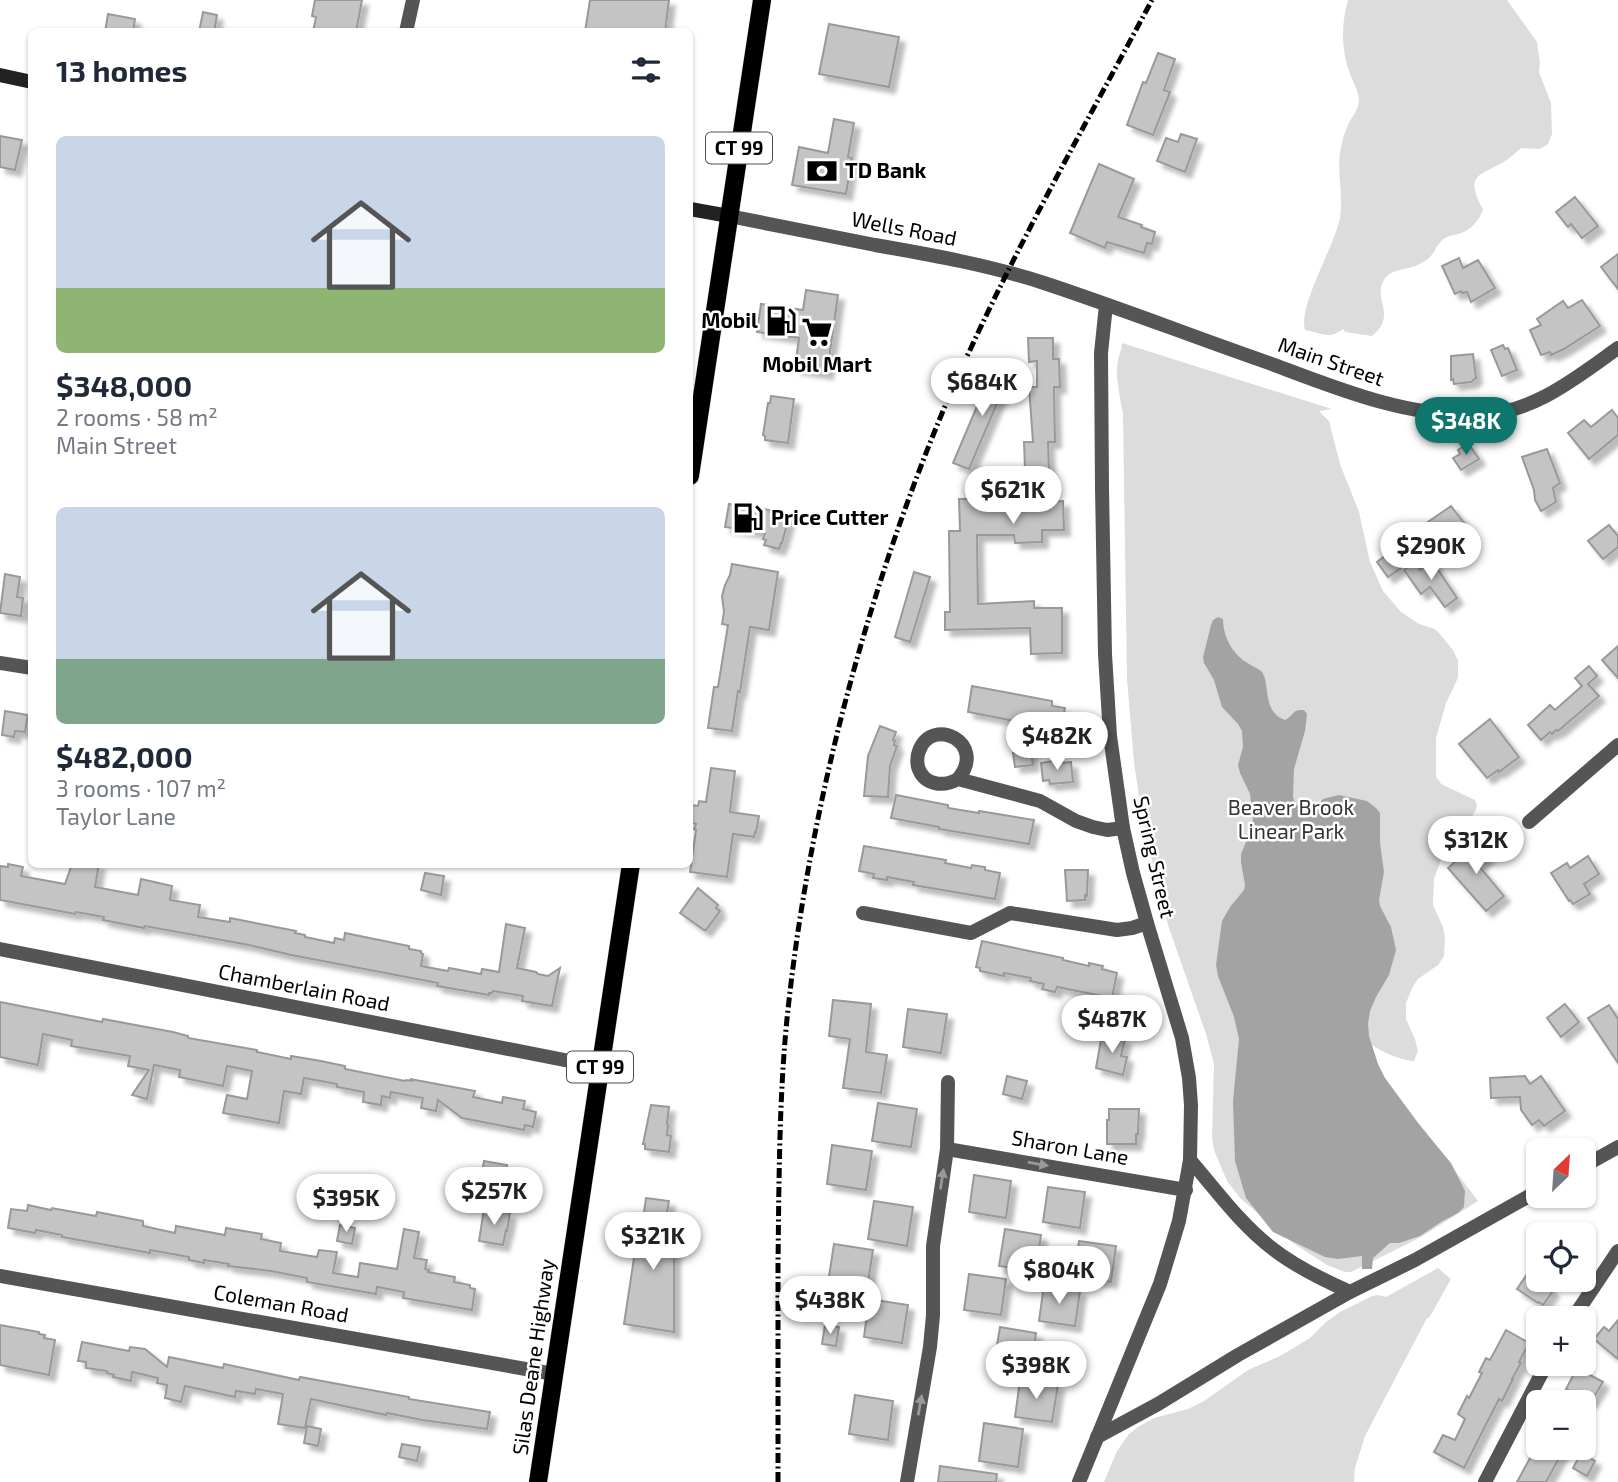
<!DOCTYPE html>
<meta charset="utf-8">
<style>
:root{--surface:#fff;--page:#f2f2f3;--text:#1f2937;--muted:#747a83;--accent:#0f766e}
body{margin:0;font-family:"Exo 2",sans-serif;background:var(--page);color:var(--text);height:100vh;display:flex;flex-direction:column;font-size:26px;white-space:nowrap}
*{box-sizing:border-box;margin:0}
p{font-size:23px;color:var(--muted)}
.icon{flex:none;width:38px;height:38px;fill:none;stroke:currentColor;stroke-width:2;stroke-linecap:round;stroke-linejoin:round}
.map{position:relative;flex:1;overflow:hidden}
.details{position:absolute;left:28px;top:28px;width:665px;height:840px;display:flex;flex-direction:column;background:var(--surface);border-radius:10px;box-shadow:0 2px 5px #0004}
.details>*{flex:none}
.needle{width:46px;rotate:25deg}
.tools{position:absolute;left:1526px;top:1138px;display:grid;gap:14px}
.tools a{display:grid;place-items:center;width:70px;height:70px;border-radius:10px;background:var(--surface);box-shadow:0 2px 5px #0004;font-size:35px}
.price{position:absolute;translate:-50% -60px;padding:0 16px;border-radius:24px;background:#fff;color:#222;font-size:23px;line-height:46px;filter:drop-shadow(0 2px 4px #0008)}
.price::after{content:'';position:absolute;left:50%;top:42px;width:21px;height:16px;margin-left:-10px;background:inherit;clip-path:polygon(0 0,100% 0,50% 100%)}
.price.on{background:var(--accent);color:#fff}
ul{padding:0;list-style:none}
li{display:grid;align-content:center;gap:14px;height:371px;padding:0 28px}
li span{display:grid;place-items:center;height:217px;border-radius:10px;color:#555}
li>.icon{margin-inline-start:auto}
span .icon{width:126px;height:126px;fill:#fffc;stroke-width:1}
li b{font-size:30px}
h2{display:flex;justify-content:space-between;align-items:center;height:84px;padding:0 28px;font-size:30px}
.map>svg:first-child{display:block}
.green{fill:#dcdcdc}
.water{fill:#a3a3a3}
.building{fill:#c4c4c4;stroke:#999;stroke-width:2;filter:url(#shadow)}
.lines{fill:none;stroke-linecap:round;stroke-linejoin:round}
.primary-casing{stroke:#dbdbdb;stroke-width:19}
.minor{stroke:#555;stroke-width:14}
.tertiary{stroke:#555;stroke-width:14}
.secondary{stroke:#222;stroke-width:14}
.primary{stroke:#000;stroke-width:18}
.rail{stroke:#000;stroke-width:5;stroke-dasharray:10 3.5 2 3.5;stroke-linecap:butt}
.oneway{fill:#999}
.labels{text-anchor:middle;stroke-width:5;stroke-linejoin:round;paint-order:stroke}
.shield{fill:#fff;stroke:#4c4c4c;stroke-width:2}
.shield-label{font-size:19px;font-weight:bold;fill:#000}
.poi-label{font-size:21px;font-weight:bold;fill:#000;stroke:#fff;text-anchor:start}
.street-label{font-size:21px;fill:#000;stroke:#fff}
.park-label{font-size:21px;fill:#333;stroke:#fff}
</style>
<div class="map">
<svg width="1618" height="1482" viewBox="0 0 1618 1482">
<defs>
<filter id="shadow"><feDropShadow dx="6" dy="6" stdDeviation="2" flood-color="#0004"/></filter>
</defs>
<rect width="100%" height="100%" fill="#fff"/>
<g class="green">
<path d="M1348,0H1507L1537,42L1540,63L1539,72L1551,103L1552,134L1548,144L1540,149L1521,148C1515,153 1509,159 1502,163C1473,178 1467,177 1483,210C1479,220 1471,230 1461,233C1456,235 1450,235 1445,238C1437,243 1435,253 1428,259C1427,260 1419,264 1418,265C1408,270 1391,268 1384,280C1372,299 1398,315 1372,336L1345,332L1343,329C1330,340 1321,333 1305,330C1298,306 1335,245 1340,218C1344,193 1335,168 1342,143C1343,137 1346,129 1349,123C1353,115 1359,109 1359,99C1358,90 1353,82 1350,74C1341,50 1341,25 1348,0Z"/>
<path d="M1122,343L1332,409L1319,411L1329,421L1340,464L1359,512L1370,562L1383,591L1401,612L1419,624L1435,629L1439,633L1453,650L1458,661V678L1446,703L1436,738V776L1441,784L1475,800L1477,806C1473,823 1460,820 1451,833L1434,879L1433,905L1443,927L1445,938L1444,956L1438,965L1418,979L1412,988L1406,1003V1019L1415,1039L1418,1051L1414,1061C1403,1061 1379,1051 1371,1044L1366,1053L1478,1201L1421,1237L1351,1272H1345L1327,1265L1293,1243L1240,1198L1227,1181L1214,1150L1212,1137L1214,1064L1206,1034L1169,928L1157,885L1140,804L1134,762L1127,679L1123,414C1120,398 1115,377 1118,360C1119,354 1122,350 1122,343Z"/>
<path d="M1438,1268L1451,1279L1429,1318H1427L1365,1436L1355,1468L1354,1482H1104L1117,1451L1129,1434L1138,1427L1154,1418L1188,1409L1204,1401L1248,1370L1280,1356L1310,1338L1326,1322L1340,1312L1372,1296L1378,1295L1386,1297Z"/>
</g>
<path class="water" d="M1218,617L1223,619C1223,636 1232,653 1246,662C1250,665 1257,668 1261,671C1271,681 1261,712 1285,720C1294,716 1291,709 1304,710L1307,714L1305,731L1294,769L1293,797L1295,803L1299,807L1314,813L1318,809L1319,803L1323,799L1339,795L1367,801L1376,808L1380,813V843L1384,872L1379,900L1380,906L1391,927L1396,950L1389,975L1376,997L1370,1011L1368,1024L1369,1036L1378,1064L1385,1078L1417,1122L1451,1163L1465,1191L1464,1207L1458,1213L1441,1222L1420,1236L1399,1243H1390L1373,1258L1372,1269H1362V1256L1338,1259L1325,1257L1273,1232L1246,1198L1235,1161L1233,1101L1239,1039L1234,1017L1218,976L1216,965L1222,921L1230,907L1244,890L1245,885L1241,862V854L1251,830L1253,819L1250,794L1240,773L1238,765L1243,747L1242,731L1238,724L1222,707L1214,680L1204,663L1203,657L1211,625L1213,620Z"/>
<g class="building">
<path d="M315,0H362L356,32H313L316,17L312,16Z"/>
<path d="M590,0H669L665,32H585Z"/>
<path d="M203,12L217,15L214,32H199Z"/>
<path d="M108,14L135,19L133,32H105Z"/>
<path d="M829,24L899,37L889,87L819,74Z"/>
<path d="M1158,53L1175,59L1164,90L1170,92L1153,135L1127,125L1143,82L1146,83Z"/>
<path d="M834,119L854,123L848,157L852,158L846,194L792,185L799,147L828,153Z"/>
<path d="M1181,134L1197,139L1185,172L1157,161L1166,138L1178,142Z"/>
<path d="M0,136L22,140L15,170L0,167Z"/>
<path d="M1099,164L1134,179L1118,217L1142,225L1141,227L1155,232L1152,244L1147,243L1144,253L1107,242L1105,248L1070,233Z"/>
<path d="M1575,197L1598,226L1582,238L1571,224L1568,227L1556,212Z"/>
<path d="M1618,254V289L1601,267Z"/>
<path d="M1459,258L1463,268L1478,260L1495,288L1471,302L1467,292L1462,293L1461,291L1455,294L1442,266Z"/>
<path d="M806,290L838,295L827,373L795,368L799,338L757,332L761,304L803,310Z"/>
<path d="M1582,300L1600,326L1564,349L1551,355L1550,352L1541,355L1530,330L1541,325L1537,319L1563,301L1568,308Z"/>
<path d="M1028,338H1053V359H1059L1060,387H1054L1055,442H1048L1050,502L1063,501L1064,530H1042V542L1015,543L1014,535H977L978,604L1034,601V608H1062V653L1031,654L1030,628L945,630V612H950L949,531H960L959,499H987V508H1028L1027,469H1025L1024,442H1033L1029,387H1037V361L1029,362Z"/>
<path d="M1503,345L1505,349L1508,348L1517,370L1502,376L1491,350Z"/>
<path d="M1473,354L1476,378L1471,382L1454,384L1453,379L1451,380V356Z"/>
<path d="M994,366L1010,373L969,469L953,463Z"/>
<path d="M771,396L794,399L788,443L765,440V436L763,435L768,403H770Z"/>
<path d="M1612,410L1618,418V435L1589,459L1568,433L1584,420L1591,427Z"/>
<path d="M1468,443L1479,459L1461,470L1453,458L1460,454L1458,450Z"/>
<path d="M1547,449L1560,483L1553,488L1556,502L1541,511L1535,500L1534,490L1522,457Z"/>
<path d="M729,504L770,510V512L789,517L782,543H781L779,549L764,545L766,540L763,539L765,533L725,527Z"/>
<path d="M1451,506L1468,528L1443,548L1425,524Z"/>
<path d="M1609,525L1618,536V547L1603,559L1588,541Z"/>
<path d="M1389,553L1401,568L1388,577L1377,562Z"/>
<path d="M1432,561L1457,598L1445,607L1430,587L1421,594L1404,570L1415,562L1420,570Z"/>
<path d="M732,564L778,572L769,630L750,627L740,692L738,691L732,731L708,728L714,687H718L728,625L722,624L724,612L722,596L725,585L730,575Z"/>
<path d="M914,572L930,577L910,642L895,637Z"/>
<path d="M5,574L20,577L17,597L23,598L21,616L0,613Z"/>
<path d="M1618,646V678L1602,660Z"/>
<path d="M1589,666L1597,676L1588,684L1599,696L1558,731L1556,730L1552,734L1550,732L1541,740L1528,725L1550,705L1555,710L1582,686L1575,678Z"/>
<path d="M972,686L1052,701V706L1065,708L1061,730L968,712Z"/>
<path d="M5,711L28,715L25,732L15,731L14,737L2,735Z"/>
<path d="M1490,719L1519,757L1499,772L1498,770L1487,778L1459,744Z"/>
<path d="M880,726L896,732L893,740L895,741L894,745L897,746L890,766L888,797L864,796L868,756Z"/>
<path d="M1031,751L1033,765L1015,767L1013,753Z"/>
<path d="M1060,760V763L1071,762L1073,782L1050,784L1049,780L1043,781L1041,763Z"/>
<path d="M711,768L735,771L730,812L759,816L756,832H755L754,837L733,834L727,877L690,872L696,830L694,829L696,824L690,823L691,805L698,806L699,801L706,802Z"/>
<path d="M896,795L948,805V808L979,813V811L1034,820L1029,844L939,829V827L891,818Z"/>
<path d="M1474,840L1488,857L1478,865L1504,896L1486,911L1448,868L1458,859L1455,856Z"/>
<path d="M864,846L946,860L945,863L971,868L972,865L985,867V870L1000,873L995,899L913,885L914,882L887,877V880L873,878L874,874L859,871Z"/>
<path d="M1588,856L1599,874L1584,884L1590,894L1573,904L1570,900L1569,901L1551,873L1567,863L1570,868Z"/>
<path d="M8,864L23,867L21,876L65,884L72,864H99L95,887L138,895L141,879L172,886L170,900L200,905L198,917L230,922V918L296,931L295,933L305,935V937L334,943L335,938L344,940L345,933L409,946V949L421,951V953L423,954L421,966L448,971L449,968L481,974L482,969L499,972L506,924L525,928L517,968L536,972L538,974L548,976L560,968L552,1006L522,1001L523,996L493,991L492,993H489V995L437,986L438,983L291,955L249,945L145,926L144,928L103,920L104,917L76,912L75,914L0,900V866L8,867Z"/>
<path d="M1065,870H1088L1087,896L1085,895V900L1067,901Z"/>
<path d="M425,873L444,876L441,895L421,890Z"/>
<path d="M698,888L718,905L716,908L720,911L706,930H704L680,913Z"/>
<path d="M982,941L1063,958V960L1089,966V963L1103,966L1102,969L1117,973L1112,998L1057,987L1055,992L1042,989L1044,984L1030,981L1031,978L1004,973V976L980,971V968L976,967Z"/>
<path d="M833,1000L871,1004L866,1052L887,1055L881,1093L843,1088L850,1039L829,1036Z"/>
<path d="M0,1002L102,1022L103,1019L173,1032L188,1036V1038L257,1050V1052L291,1059V1056L321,1061L345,1066V1069L405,1081L406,1080L413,1081L410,1079L475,1091L473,1097L502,1103L503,1097L525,1101L523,1109L536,1112L533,1127L525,1125L524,1130L462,1118L438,1100L436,1111L421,1108L423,1098L391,1092L390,1098L382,1096L381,1105L363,1102L364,1092L337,1087V1084L304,1078L301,1094L284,1091L279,1123L223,1113L227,1095L247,1099L252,1071L227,1066L223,1086L179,1077L180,1070L154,1065L147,1099L132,1095L149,1070L128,1066L130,1056L71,1046L72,1040L43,1034L38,1065L0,1057Z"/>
<path d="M1565,1004L1579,1022L1561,1037L1547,1018Z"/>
<path d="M1609,1005L1618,1019V1063L1588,1018Z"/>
<path d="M908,1009L947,1014L941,1053L903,1047Z"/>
<path d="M1102,1034L1125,1039L1121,1056L1127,1057L1123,1075L1096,1068Z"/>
<path d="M1007,1076L1027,1081L1022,1099L1003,1094Z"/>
<path d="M1525,1076L1530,1084L1541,1076L1565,1111L1544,1126L1539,1120L1532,1125L1521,1110L1520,1097L1491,1098L1490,1078Z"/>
<path d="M878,1103L917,1109L911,1147L872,1141Z"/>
<path d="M651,1105L669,1107L667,1124L668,1125L667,1135L671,1136L669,1152L645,1149V1144H643Z"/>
<path d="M1109,1109H1139L1138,1134H1136V1144H1107V1120H1109Z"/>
<path d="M832,1145L872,1151L866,1190L827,1184Z"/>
<path d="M484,1161L507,1165L504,1183L500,1184L481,1180Z"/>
<path d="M974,1175L1011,1181L1006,1218L969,1212Z"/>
<path d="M1048,1187L1085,1192L1080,1228L1043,1222Z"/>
<path d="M646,1198L669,1201L666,1218L672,1219L668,1240L674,1241V1332L624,1324L639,1225L642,1226Z"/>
<path d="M874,1201L913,1207L907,1246L868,1239Z"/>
<path d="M28,1205L51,1210L52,1208L96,1216L97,1212L143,1221V1226L175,1233L176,1226L225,1235L226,1228L262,1234L261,1239L281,1243L280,1251L317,1257L319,1250L337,1252L333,1273L358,1277L360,1263L397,1269L404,1229L419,1232L414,1258L427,1260L425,1269L429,1270L428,1272L455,1277L454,1282L470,1285V1288L475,1289L472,1310L403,1298L404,1292L377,1287L376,1294L307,1282V1278L271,1271L228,1266L229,1264L204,1260V1263L189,1260V1257L150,1250V1253L62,1237V1235L36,1230L35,1233L8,1228L11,1209L27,1211Z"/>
<path d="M484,1209L510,1213L507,1231L506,1230L503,1245L479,1241Z"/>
<path d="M340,1225L355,1228L352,1244L337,1241Z"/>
<path d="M1005,1229L1041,1235L1036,1271L999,1266Z"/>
<path d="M1079,1241L1116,1246L1111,1282L1074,1277Z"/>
<path d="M834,1244L873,1250L867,1289L828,1283Z"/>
<path d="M1538,1258V1279L1550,1286L1549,1288L1553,1291L1543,1305L1539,1302L1538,1303L1517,1289Z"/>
<path d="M969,1274L1006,1279L1001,1315L964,1310Z"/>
<path d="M1044,1285L1080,1291L1075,1326L1039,1321Z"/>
<path d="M869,1299L908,1305L902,1343L864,1337Z"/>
<path d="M1618,1320V1359L1594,1339L1604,1327L1609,1331Z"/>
<path d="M0,1325L39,1332V1334L45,1335L44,1338L55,1340L49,1375L0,1365Z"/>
<path d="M825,1325L839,1327L836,1346L822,1344Z"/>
<path d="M1000,1327L1036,1333L1031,1369L994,1364Z"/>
<path d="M1506,1330L1529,1343L1519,1362L1521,1363L1512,1379H1513L1502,1401L1499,1399L1464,1468L1434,1452L1443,1435L1455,1440L1465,1419L1458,1414L1467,1396L1469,1398L1482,1373L1479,1372L1486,1358L1490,1360Z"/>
<path d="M82,1342L129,1351L130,1347L145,1349L167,1367L169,1357L223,1368L224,1364L299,1380L300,1377L409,1397V1399L490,1412L487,1429L422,1420L387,1413L386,1415L311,1399L305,1428L278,1424L283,1394L256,1389L255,1394L236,1391L235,1397L185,1386L181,1402L165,1398L167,1385L157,1383L158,1378L132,1372L131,1381L113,1377L114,1375L107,1373V1371L86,1368V1362L78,1361Z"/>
<path d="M1577,1368L1603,1382L1591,1402L1566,1389Z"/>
<path d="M1020,1380L1058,1385L1052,1422L1015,1417Z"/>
<path d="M855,1395L893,1401L888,1440L849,1434Z"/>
<path d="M984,1423L1023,1429L1018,1467L979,1461Z"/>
<path d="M307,1426L321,1429L318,1446L304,1443Z"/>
<path d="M402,1444L420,1447L417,1461L399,1457Z"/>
<path d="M1536,1447H1556L1563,1451L1546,1482H1517Z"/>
<path d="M1581,1453L1595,1461L1587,1476L1573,1468Z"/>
<path d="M940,1466L997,1474L996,1482H938Z"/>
</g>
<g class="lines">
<g class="primary-casing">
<g id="primary">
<path d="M690,476L762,0"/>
<path d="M538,1482L631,864"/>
</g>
</g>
<g class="minor">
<path d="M406,32L413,0"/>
<path d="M0,663L32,668"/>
<path d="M958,779C988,743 932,715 919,751C917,756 917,762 918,767C924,786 944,787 958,779L1040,801L1076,821L1093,827L1107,830L1123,828"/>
<path d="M1529,822L1618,745"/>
<path d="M863,913L971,933L1010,913L1117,930L1132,928L1147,923"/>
<path d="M0,949L600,1067"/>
<path d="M947,1149L1186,1190"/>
<path d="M1190,1160C1216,1190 1241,1225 1273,1249C1296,1267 1323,1280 1350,1292"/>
<path d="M1584,1166L1618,1147"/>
<path d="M0,1276L554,1374"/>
<path d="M1097,1437L1158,1404L1238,1355L1350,1292L1415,1260L1538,1191"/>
<path d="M907,1482L930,1347L933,1315V1246L947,1149L948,1082"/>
<path d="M1079,1482L1160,1284L1179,1221L1190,1160L1191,1105L1189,1078L1182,1038L1147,923L1133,873L1123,828L1110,736L1105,654L1102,488L1101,353L1106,305"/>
</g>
<g class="tertiary">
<path d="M729,216C778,226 826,235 875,245C932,255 989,265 1044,283C1120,308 1194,337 1269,363C1336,388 1405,417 1478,415C1532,414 1576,378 1618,348"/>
<path d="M1573,1318L1618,1251"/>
<path d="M1485,1482L1547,1363"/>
</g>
<g class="secondary">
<path d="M0,75L32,82"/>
<path d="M690,209L729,216"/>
</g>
<use href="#primary" class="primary"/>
<path class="rail" d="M778,1482C778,1409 778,1336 778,1263C779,1185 779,1107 786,1029C806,822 863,603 943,411C1003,269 1080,135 1152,0"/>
</g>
<defs><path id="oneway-solid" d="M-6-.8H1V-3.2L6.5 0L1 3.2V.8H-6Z" transform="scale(1.75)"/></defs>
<g class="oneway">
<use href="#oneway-solid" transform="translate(1038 1164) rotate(10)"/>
<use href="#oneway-solid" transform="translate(942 1179) rotate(-81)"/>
<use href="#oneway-solid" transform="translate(920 1405) rotate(-80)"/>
</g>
<defs>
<g id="bank-bare" transform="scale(2.415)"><path d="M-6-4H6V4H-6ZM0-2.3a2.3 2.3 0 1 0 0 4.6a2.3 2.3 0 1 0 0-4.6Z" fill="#000" stroke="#fff" stroke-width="2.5" paint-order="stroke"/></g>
<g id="fuel-bare" transform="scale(2.415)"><path d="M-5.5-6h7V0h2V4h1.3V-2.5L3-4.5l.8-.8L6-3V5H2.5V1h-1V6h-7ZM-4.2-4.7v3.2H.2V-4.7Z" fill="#000" stroke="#fff" stroke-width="2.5" paint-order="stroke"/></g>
<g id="supermarket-bare" transform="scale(2.415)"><path d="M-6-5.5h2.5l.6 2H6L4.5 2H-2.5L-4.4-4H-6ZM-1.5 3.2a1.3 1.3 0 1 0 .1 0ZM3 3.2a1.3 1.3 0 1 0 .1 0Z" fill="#000" stroke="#fff" stroke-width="2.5" paint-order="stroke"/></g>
</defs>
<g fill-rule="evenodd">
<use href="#bank-bare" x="822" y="171"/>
<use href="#fuel-bare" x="781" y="321"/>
<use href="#supermarket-bare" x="817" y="332"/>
<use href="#fuel-bare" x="748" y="518"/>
</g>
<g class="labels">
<g class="shield">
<rect x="706" y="132.5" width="66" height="31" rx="5"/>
<rect x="567" y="1051.5" width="66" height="31" rx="5"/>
</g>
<g class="shield-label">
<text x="739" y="155">CT 99</text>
<text x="600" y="1074">CT 99</text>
</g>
<g class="poi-label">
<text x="845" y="178">TD Bank</text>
<text x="758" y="328" text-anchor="end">Mobil</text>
<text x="817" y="372" text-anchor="middle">Mobil Mart</text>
<text x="771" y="525">Price Cutter</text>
</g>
<g class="street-label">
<text transform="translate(904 229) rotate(11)" y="7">Wells Road</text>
<text transform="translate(1331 362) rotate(19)" y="7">Main Street</text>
<text transform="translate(1154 857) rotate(77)" y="7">Spring Street</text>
<text transform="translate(304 988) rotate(11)" y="7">Chamberlain Road</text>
<text transform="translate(1070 1148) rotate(10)" y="7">Sharon Lane</text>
<text transform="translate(281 1304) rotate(10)" y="7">Coleman Road</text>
<text transform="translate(534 1357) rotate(-82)" y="7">Silas Deane Highway</text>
</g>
<g class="park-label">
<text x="1291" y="815">Beaver Brook<tspan x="1291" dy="24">Linear Park</tspan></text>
</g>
</g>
</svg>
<div class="tools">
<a><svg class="needle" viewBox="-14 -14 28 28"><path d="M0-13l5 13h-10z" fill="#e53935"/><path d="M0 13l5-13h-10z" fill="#747a83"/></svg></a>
<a><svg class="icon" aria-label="locate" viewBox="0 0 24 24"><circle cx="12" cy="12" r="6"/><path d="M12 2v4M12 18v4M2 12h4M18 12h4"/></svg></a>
<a>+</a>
<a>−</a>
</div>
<b class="price" style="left:982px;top:418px">$684K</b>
<b class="price on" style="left:1466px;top:457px">$348K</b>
<b class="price" style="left:1013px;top:526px">$621K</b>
<b class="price" style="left:1431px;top:582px">$290K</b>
<b class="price" style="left:1057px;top:772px">$482K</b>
<b class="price" style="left:1476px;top:876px">$312K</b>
<b class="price" style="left:1112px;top:1055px">$487K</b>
<b class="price" style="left:494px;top:1227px">$257K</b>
<b class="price" style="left:346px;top:1234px">$395K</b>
<b class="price" style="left:653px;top:1272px">$321K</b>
<b class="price" style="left:1059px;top:1306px">$804K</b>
<b class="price" style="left:830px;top:1336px">$438K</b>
<b class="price" style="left:1036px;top:1401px">$398K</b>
<section class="details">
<h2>13 homes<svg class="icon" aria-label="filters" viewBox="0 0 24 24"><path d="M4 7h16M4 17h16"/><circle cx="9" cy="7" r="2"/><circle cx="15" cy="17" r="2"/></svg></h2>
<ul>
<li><span style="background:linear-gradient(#c9d6e8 70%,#8fb573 0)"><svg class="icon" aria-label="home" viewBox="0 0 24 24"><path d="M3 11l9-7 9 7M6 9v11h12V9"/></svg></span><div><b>$348,000</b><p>2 rooms · 58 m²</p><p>Main Street</p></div></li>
<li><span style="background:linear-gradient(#c9d6e8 70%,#7fa58c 0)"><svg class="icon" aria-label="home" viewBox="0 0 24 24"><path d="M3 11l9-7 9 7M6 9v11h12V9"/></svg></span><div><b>$482,000</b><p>3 rooms · 107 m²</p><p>Taylor Lane</p></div></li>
</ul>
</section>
</div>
